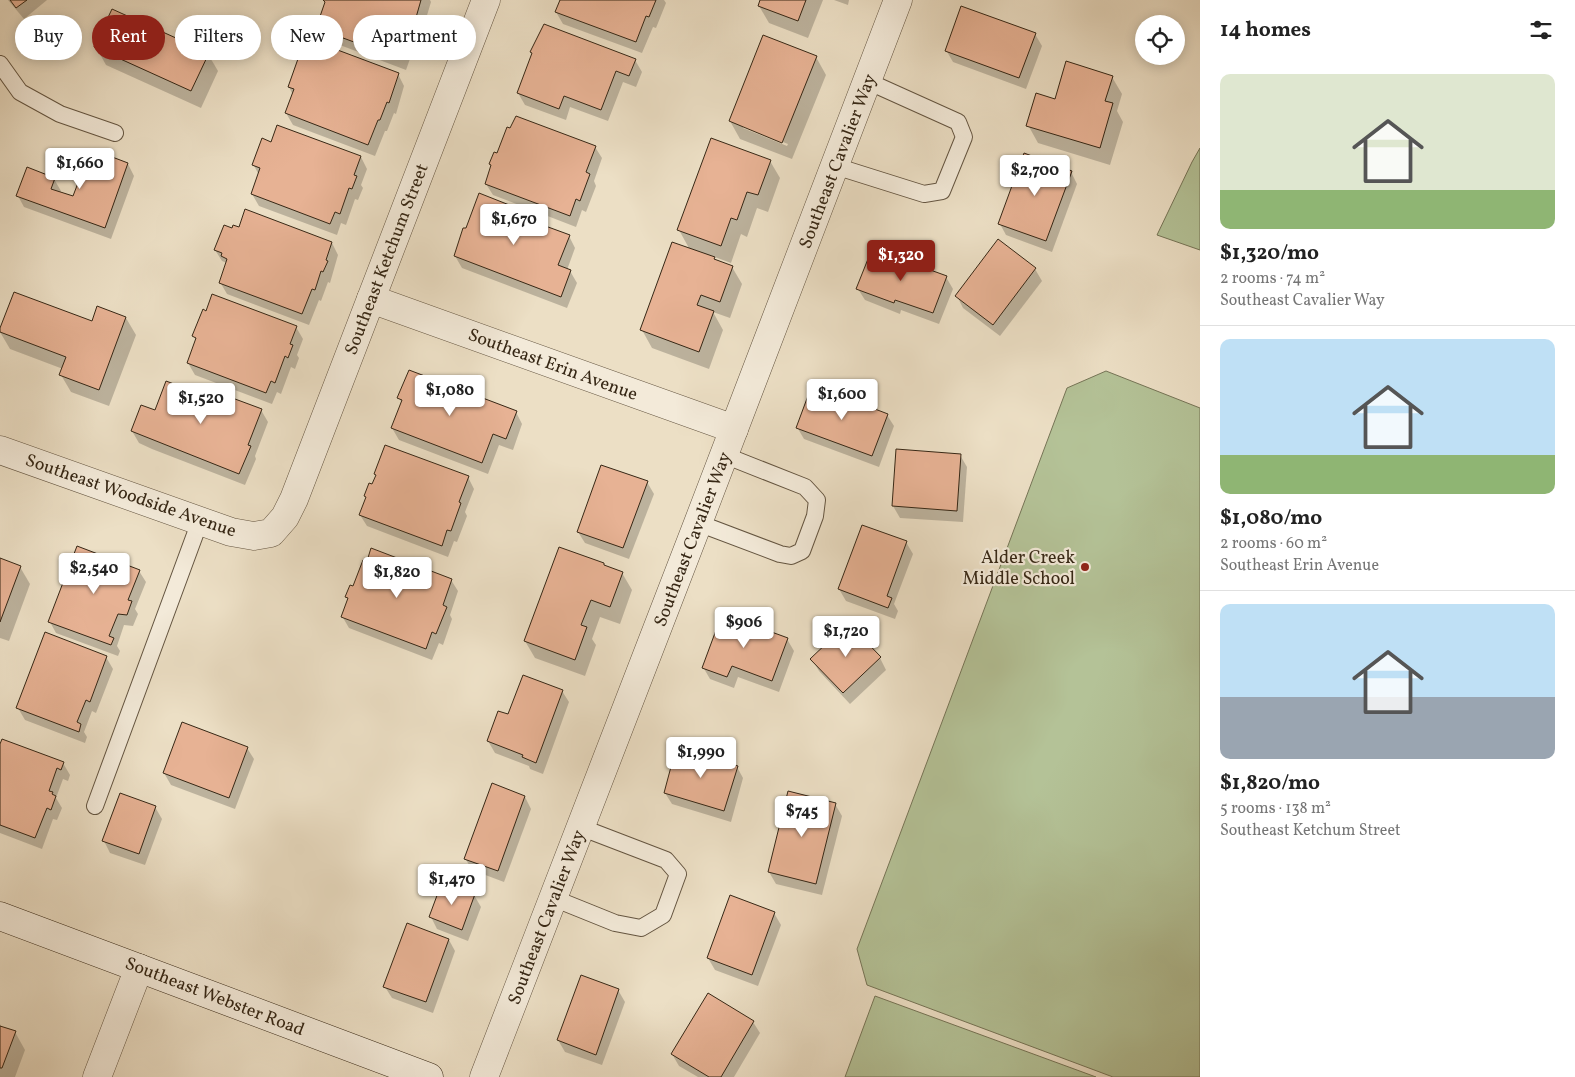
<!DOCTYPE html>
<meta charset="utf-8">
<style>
:root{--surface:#fff;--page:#f6f6f6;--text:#222;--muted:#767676;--line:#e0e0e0;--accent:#8f2418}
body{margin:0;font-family:Vollkorn,serif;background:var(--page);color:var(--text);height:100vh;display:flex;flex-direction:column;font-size:19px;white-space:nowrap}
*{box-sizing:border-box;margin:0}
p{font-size:16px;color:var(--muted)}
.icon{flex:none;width:28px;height:28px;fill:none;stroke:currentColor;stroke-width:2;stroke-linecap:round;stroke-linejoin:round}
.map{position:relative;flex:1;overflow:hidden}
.sheet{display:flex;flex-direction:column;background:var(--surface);width:375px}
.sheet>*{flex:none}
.hud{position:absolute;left:15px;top:15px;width:475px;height:45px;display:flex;gap:10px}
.controls{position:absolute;left:1135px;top:15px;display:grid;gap:10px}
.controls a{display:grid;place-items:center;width:50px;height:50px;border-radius:50%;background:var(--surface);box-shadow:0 2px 12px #0003;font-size:25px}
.price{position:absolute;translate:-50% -42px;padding:0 11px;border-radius:5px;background:#fff;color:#222;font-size:16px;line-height:32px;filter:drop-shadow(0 1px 2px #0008)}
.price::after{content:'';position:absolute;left:50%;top:30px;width:15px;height:11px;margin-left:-8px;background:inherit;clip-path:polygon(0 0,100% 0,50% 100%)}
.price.on{background:var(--accent);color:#fff}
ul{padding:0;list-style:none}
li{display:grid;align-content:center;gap:10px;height:265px;padding:0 20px}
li+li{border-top:1px solid var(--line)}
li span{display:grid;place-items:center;height:155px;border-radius:10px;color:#555}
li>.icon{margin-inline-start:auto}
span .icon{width:90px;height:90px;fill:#fffc;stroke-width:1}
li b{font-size:21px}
h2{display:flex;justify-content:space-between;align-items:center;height:60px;padding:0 20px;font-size:21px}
.chip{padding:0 18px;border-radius:22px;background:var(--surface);box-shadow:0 2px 12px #0003;font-size:18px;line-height:45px}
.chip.on{background:var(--accent);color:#fff}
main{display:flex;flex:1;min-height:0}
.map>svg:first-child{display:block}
.green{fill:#b4c297;stroke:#757456}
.shadow{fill:#0003;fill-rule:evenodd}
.building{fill:#e7b294;stroke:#362715}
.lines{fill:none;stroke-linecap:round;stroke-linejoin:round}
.lane-casing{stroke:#645541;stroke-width:18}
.street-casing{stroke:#645541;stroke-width:29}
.secondary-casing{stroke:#362715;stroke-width:29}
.lane{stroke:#f3ead9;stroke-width:16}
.street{stroke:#f3ead9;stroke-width:28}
.secondary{stroke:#f3ead9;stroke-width:28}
.poi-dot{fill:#8f2418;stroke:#f3ead9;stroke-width:2}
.labels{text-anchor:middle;stroke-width:4.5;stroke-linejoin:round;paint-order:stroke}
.street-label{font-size:18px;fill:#362715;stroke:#f3ead9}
.poi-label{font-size:18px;fill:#362715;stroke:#f3ead9;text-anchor:end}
</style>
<main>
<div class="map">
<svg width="1200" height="1077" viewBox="0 0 1200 1077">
<rect width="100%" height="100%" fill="#ecdfc5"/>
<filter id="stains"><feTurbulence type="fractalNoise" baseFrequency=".004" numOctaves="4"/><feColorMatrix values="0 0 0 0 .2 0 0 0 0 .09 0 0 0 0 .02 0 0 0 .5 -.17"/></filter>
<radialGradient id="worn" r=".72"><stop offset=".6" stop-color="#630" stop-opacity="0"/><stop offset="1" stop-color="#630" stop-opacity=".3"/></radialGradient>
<g class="green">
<path d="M1200,148V250L1157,235L1192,162Z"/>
<path d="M1106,371L1200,408V1077H1113L867,985L857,949L1067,388Z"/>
<path d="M875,996L1096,1077H845Z"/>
</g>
<g class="shadow">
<path d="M8,0H47L24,19Z"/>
<path d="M324,0H430L431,2L422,32L418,30L415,40L416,42L406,70L324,39L317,28L326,4Z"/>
<path d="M559,0H664L666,3L656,28L653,27L642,53L563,24L556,12L560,3Z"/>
<path d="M761,0H823L808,38L769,23L759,6Z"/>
<path d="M834,0H849L848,5Z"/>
<path d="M1035,34L1042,46L1026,89L953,62L946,50Z"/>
<path d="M96,47L208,54L218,71L201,108L106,65Z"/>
<path d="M816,57L826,75L792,159L740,139L730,121ZM743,126L788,144L787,146L743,128Z"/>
<path d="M635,60L642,72L636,87L623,82L608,121L570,107L566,120L525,105L518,93Z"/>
<path d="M398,74L404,86L396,114L394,113L387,131H385L375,156L293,125L286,113L293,95L289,87Z"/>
<path d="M1112,77L1122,94L1117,111L1123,122L1110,165L1038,143L1028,125L1056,101Z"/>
<path d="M278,126L361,157L367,169L361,185L363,188L358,200L355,199L346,225L341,223L337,235L259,206L252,194L259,175L253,164L272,143Z"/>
<path d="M595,147L602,158L594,181L596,186L586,212L582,210L576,227L493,195L486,184L492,167L490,164L498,155Z"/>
<path d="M770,161L780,178L768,212L757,208L747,237L741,234L731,263L712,256L715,261L732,267L742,284L730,318L713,312L723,330L709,369L652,348L642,330L690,250L679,230Z"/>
<path d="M128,164L134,176L111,239L24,207L18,196L54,179L61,191L60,193L74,198Z"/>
<path d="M1071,172L1077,184L1052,252L1006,235L1000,224Z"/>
<path d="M246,211L332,243L338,255L330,283L328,282L321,301L319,300L309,325L227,294L220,282L227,263L222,261L215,250L233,229H240Z"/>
<path d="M531,215L536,223L569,236L575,248L567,270L570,271L577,283L567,308L462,268L455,256Z"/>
<path d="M1035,269L1042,281L1000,336L963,308L957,296Z"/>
<path d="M946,277L953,289L939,324L901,310L900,314L865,300L858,289Z"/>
<path d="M126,318L136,335L109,406L71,392L61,375L63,369L10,349L0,332V328L1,329L93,322Z"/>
<path d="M296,327L303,339L297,355L299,358L295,369L291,367L281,394L277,392L272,404L195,375L188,363L196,341L194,336Z"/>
<path d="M206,398L261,410L268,422L255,456L256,459L245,485L152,449L139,443L132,431L156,412Z"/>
<path d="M399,398L516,412L522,424L513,450L499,445L488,474L399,440L392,428L402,403Z"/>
<path d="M887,415L894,426L879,467L804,439L797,427Z"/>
<path d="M960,455L967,467L963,522L900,518L893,506Z"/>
<path d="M377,476L468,477L474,489L465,512L467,516L457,542L454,541L448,557L367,526L360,515L367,498L365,496L373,486Z"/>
<path d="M647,482L654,494L629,559L585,543L578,532Z"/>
<path d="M906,542L913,554L894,604L898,611L895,619L846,601L839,589Z"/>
<path d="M0,559L20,567L30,584L9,641L0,638Z"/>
<path d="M605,567L622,573L632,590L620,624L600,617L592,639L596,645L585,676L535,658L525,641Z"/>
<path d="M139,571L146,582L135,609L138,614L133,626L124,625L117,646L120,651L118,656L56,633L50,622Z"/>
<path d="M451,580L458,591L450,615L452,619L443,645L439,643L432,660L349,628L342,616L348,600L347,597Z"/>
<path d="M787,639L794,651L779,692L738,677L734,688L710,679L703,667Z"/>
<path d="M106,657L113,669L96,713L92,711L84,732L87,737L85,743L25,720L18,708Z"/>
<path d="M880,658L886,670L850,704L819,671L812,659Z"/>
<path d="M562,691L569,702L543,774L530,769L529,766L495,753L488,741L509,716Z"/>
<path d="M0,747L63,763L70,775L68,781L63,779L56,798L62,808L57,820L53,819L42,849L0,833Z"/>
<path d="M247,748L254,759L235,809L171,785L164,773Z"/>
<path d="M737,767L743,778L731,822L672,804L665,793Z"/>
<path d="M525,797L531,809L504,882L472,870L465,858Z"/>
<path d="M835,804L842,816L822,895L776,884L769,872Z"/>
<path d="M155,807L162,819L145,865L110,853L104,841Z"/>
<path d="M474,895L481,907L468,941L437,929L431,917Z"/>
<path d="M774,913L781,925L758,986L715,970L708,958Z"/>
<path d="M449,940L455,951L433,1013L392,998L385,987Z"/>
<path d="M618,990L625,1002L602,1065L565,1052L558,1040Z"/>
<path d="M753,1022L760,1033L734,1077H698L679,1066L672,1054Z"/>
<path d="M0,1024L2,1028L15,1032L25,1050L15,1077H0Z"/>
</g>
<g class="building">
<path d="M10,0H27L16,8Z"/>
<path d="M323,0H421L415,21L412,19L408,29L410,30L400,59L316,28L325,2Z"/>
<path d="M560,0H656L649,17L646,16L636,42L555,12Z"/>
<path d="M760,0H806L798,21L758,6Z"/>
<path d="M961,6L1036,33L1019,78L945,51Z"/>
<path d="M112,9L209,53L191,91L94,47Z"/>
<path d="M544,24L636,59L629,76L616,71L601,110L564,96L559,109L517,93L532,53L530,52Z"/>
<path d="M763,35L817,56L782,143L729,121Z"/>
<path d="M311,40L399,73L389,103L387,102L380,120H378L368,145L285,113L294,89L288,87L299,56L305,58Z"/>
<path d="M1066,61L1113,76L1105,101L1113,103L1100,148L1026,126L1036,93L1055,99Z"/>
<path d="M516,116L596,146L586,172L590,174L580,201L576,199L570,216L485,184L491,165L489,164L494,152L497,153L507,127L510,128Z"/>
<path d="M277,125L361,156L354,175L357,176L352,189L349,188L340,214L335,212L330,224L251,194L260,168L252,165L262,138L271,142Z"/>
<path d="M711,138L771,160L758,195L747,192L737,220L731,218L721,246L677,230Z"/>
<path d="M91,149L128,163L105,228L16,196L27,167L55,178L51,189L73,196Z"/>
<path d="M1024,153L1072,171L1046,241L998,224Z"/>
<path d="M479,193L532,214L529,220L570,235L558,265L571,270L561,297L454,256L463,228H466Z"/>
<path d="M245,209L332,242L326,260L328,261L323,272L321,271L315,290L312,289L302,314L219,283L227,259L221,256L222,253L214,250L224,225L232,228L233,225L239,227Z"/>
<path d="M998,239L1036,268L993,325L955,296Z"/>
<path d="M672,242L715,257L714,259L733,266L720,302L701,295L697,305L714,311L699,352L640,330Z"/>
<path d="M872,249L947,276L933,313L895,300L894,303L856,289Z"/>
<path d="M14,292L92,321L97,306L126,317L99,390L59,375L66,357L0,332V328Z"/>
<path d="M212,294L297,326L290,344L293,345L288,358L285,356L275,383L271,381L266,393L187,363L196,338L192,336L203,309L206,311Z"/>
<path d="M409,370L517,411L506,439L493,434L482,463L391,428L402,400L397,398Z"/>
<path d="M166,381L206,396L208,389L262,409L248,445L251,446L239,474L131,431L141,405L155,410Z"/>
<path d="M812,385L888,414L872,456L796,428Z"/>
<path d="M385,445L469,476L459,502L461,503L451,531L447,530L442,546L359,515L366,497L364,496L369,483L372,484L376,475L374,474Z"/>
<path d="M896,449L961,454L957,511L892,506Z"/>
<path d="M601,465L648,481L623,548L577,532Z"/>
<path d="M862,525L907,541L887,596L892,598L888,608L838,589Z"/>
<path d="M77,546L140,570L128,600L132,601L127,615L118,614L109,636L114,638L111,645L48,622Z"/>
<path d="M559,547L604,563V565L623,572L610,607L591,600L581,625L587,627L575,660L524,641Z"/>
<path d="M371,548L452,579L443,605L447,607L436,634L432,632L426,649L341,617L348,598L345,597L350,585L353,586L363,560L367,561Z"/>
<path d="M0,558L21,566L0,622Z"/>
<path d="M722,614L788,638L772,681L732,666L727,677L702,668Z"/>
<path d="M848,623L881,657L843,693L810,659Z"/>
<path d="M45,632L107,656L90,702L86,700L77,722L81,724L79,732L16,708Z"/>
<path d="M523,675L563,690L536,763L522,757L523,755L487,741L498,711L508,714Z"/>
<path d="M182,722L248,747L229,798L163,773Z"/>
<path d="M2,739L64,762L61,770L57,768L49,791L53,792L52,794L56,796L51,810L47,808L35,838L0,825V744Z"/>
<path d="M676,748L738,766L724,811L664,793Z"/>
<path d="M492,783L525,796L498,871L464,859Z"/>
<path d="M788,791L836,803L816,884L768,872Z"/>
<path d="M120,793L156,806L139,854L102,841Z"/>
<path d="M442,882L475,894L462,930L429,917Z"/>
<path d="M730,895L775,912L752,975L707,958Z"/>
<path d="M407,923L449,939L426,1002L383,987Z"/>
<path d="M581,975L619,989L596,1055L557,1040Z"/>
<path d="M708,993L754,1021L721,1077H709L671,1054Z"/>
<path d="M0,1026L16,1031L2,1068H0Z"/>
</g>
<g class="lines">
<g class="lane-casing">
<g id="lane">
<path d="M0,64L20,92L60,114L115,133"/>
<path d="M835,166L924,194L942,191L964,137L958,122L867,81"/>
<path d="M698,523L780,554L791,556L802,551L815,516L817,500L805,487L724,455"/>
<path d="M95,806L200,521"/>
<path d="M553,898L615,923L641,928L663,915L678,874L666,860L580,827"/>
</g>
</g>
<g class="street-casing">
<g id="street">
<path d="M371,299L734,429"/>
<path d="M0,450L231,532L254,536L271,533L285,517L294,499L486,0"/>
<path d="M97,1077L139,968"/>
<path d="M484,1077L698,523L898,0"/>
</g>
</g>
<g class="secondary-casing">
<path id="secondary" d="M0,916L429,1077"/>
</g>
<use href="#lane" class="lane"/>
<use href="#street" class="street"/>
<use href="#secondary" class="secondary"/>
</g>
<circle class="poi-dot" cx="1085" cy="567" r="5"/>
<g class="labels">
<g class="street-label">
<text transform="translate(837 161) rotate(-69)" y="6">Southeast Cavalier Way</text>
<text transform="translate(386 259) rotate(-69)" y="6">Southeast Ketchum Street</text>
<text transform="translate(553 364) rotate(20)" y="6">Southeast Erin Avenue</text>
<text transform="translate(131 495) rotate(19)" y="6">Southeast Woodside Avenue</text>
<text transform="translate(692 539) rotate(-69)" y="6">Southeast Cavalier Way</text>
<text transform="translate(546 917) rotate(-69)" y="6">Southeast Cavalier Way</text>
<text transform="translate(215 996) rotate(21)" y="6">Southeast Webster Road</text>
</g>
<g class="poi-label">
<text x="1075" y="563">Alder Creek<tspan x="1075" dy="21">Middle School</tspan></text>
</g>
</g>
<rect width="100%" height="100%" filter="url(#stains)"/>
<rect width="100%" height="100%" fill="url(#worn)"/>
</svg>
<div class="controls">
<a><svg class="icon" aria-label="locate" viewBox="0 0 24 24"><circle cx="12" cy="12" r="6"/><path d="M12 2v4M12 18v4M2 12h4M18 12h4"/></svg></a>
</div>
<b class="price" style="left:80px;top:190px">$1,660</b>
<b class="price" style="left:1035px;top:197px">$2,700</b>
<b class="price" style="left:514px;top:246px">$1,670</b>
<b class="price on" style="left:901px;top:282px">$1,320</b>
<b class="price" style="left:450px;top:417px">$1,080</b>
<b class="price" style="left:842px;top:421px">$1,600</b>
<b class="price" style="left:201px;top:425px">$1,520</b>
<b class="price" style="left:94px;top:595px">$2,540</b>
<b class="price" style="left:397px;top:599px">$1,820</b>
<b class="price" style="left:744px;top:649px">$906</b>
<b class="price" style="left:846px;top:658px">$1,720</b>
<b class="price" style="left:701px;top:779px">$1,990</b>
<b class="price" style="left:802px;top:838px">$745</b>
<b class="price" style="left:452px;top:906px">$1,470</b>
<div class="hud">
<a class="chip">Buy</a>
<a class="chip on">Rent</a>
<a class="chip">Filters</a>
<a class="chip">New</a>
<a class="chip">Apartment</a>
</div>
</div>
<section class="sheet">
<h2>14 homes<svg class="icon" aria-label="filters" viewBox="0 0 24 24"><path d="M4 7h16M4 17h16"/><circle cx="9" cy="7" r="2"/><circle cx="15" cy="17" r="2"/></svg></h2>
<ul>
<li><span style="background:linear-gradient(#dfe7d0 75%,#8fb573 0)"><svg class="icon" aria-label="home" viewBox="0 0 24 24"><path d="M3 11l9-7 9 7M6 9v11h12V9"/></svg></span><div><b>$1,320/mo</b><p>2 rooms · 74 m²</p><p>Southeast Cavalier Way</p></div></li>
<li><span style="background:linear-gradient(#bfe0f5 75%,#8fb573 0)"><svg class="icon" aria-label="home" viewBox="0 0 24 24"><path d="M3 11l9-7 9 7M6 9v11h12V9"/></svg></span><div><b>$1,080/mo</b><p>2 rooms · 60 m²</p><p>Southeast Erin Avenue</p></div></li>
<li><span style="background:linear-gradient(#bfe0f5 60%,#9aa5b1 0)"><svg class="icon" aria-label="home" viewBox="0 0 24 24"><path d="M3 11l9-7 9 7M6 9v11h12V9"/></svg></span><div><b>$1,820/mo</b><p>5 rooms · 138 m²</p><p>Southeast Ketchum Street</p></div></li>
</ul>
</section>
</main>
